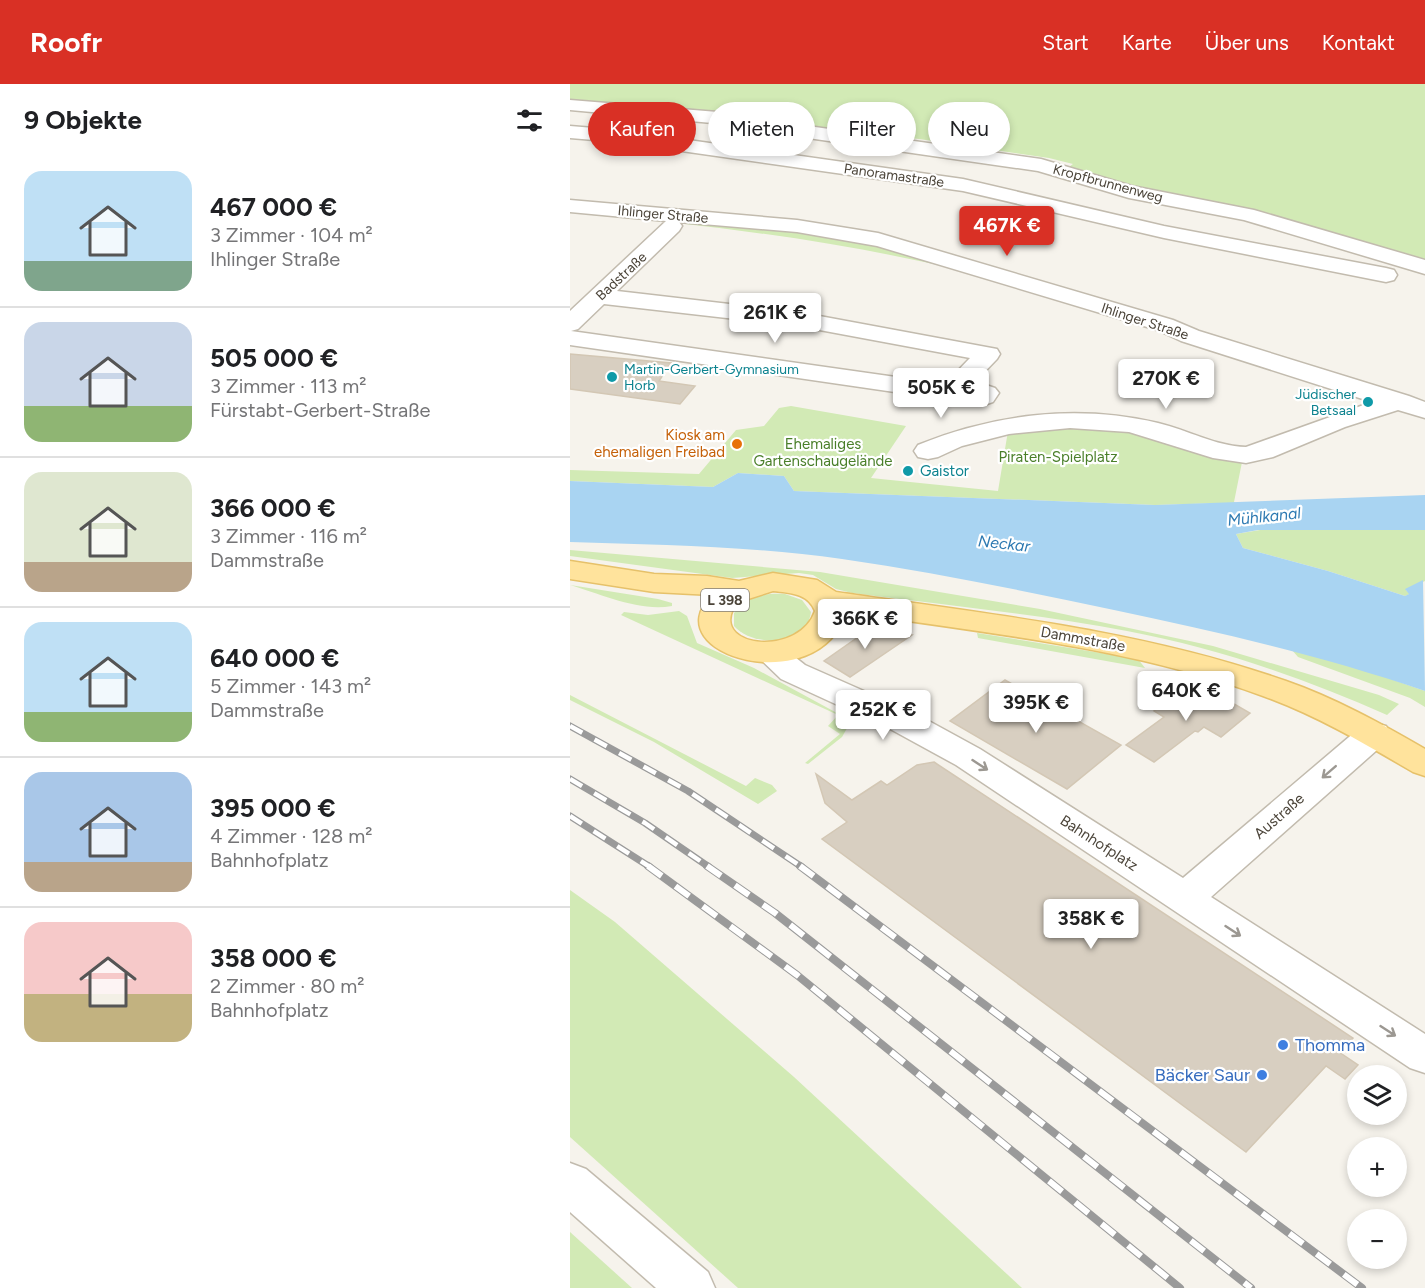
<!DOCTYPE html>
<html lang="de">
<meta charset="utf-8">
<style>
:root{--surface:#fff;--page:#f6f6f6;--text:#202124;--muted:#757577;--line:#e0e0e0;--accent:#d93025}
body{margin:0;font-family:Figtree,sans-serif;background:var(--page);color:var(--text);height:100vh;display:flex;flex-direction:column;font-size:22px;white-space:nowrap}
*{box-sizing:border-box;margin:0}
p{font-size:20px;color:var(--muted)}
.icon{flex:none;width:33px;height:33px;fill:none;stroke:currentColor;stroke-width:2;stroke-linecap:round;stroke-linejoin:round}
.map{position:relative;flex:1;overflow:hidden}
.panel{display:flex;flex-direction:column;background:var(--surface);width:570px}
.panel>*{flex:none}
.guide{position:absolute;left:18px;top:18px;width:570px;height:54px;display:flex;gap:12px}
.controls{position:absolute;left:777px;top:981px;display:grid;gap:12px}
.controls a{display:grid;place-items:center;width:60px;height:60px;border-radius:50%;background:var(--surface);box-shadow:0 3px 9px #0003;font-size:30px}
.price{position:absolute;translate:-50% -51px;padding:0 14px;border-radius:6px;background:#fff;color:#222;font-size:20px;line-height:39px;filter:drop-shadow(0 2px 3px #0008)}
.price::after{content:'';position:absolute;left:50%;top:36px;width:18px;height:14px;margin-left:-9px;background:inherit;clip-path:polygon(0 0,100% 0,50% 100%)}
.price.active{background:var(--accent);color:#fff}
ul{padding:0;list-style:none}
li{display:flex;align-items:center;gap:18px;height:150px;padding:0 24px}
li+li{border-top:2px solid var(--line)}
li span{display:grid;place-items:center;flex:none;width:168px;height:120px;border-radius:18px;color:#555}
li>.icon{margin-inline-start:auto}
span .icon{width:72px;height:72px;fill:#fffc;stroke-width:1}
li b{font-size:26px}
h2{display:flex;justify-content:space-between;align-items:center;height:72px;padding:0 24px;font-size:26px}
.pill{padding:0 21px;border-radius:27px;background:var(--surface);box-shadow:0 3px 9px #0003;font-size:21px;line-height:54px}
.pill.active{background:var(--accent);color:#fff}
header{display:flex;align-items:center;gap:36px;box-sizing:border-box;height:84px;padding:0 30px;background:var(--accent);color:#fff}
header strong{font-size:28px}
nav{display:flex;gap:33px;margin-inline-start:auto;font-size:21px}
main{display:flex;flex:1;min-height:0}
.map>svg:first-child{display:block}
.green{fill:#d2eab5}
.water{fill:#a9d4f2}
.building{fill:#d8cfc1;stroke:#d3c7b4;stroke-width:1.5}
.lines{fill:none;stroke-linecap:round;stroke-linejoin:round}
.minor-casing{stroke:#c2bbae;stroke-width:3}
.major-casing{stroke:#e6c16a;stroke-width:3}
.minor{fill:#fff;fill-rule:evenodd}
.major{fill:#ffe39c;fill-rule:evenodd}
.rail-far1-casing{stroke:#9a9a9a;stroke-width:7}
.rail-casing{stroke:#9a9a9a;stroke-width:8}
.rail-far1{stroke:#fff;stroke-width:4.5;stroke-dasharray:14;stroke-linecap:butt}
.rail{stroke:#fff;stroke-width:6;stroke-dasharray:17;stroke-linecap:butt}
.oneway{stroke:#9c9892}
.culture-dot{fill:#0f9aa8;stroke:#fff;stroke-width:2}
.food-dot{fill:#e8710a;stroke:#fff;stroke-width:2}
.shop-dot{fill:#3f7fe0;stroke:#fff;stroke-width:2}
.labels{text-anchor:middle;stroke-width:4.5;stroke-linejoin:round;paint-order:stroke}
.far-street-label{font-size:14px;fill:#4b4439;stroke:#fff}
.far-culture-label{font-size:14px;fill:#0d838f;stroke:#fff;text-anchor:start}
.shield{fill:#fff;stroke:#817c74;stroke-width:1.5}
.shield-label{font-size:14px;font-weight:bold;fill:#4b4439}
.food-label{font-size:15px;fill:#c56008;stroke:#fff;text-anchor:end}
.park-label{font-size:15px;fill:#4a7f2a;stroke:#fff}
.culture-label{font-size:15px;fill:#0d838f;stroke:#fff;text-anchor:start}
.street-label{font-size:15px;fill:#4b4439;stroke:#fff}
.water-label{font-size:16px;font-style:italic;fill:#2e7ab2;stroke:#fff}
.near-shop-label{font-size:18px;fill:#366cbe;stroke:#fff;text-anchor:start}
</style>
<header>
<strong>Roofr</strong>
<nav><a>Start</a><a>Karte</a><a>Über uns</a><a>Kontakt</a></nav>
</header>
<main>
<section class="panel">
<h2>9 Objekte<svg class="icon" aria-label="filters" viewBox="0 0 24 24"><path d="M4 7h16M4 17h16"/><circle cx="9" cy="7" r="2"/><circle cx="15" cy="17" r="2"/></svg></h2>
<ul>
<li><span style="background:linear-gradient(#bfe0f5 75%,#7fa58c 0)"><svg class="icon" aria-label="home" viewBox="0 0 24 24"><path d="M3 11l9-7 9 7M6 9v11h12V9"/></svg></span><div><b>467 000 €</b><p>3 Zimmer · 104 m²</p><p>Ihlinger Straße</p></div></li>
<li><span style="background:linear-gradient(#c9d6e8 70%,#8fb573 0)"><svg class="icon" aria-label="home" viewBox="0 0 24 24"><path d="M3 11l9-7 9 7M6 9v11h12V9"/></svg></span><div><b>505 000 €</b><p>3 Zimmer · 113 m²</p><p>Fürstabt-Gerbert-Straße</p></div></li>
<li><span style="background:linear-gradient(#dfe7d0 75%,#b9a48a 0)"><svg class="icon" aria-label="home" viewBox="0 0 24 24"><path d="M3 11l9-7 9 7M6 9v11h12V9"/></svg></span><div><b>366 000 €</b><p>3 Zimmer · 116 m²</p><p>Dammstraße</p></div></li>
<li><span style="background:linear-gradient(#bfe0f5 75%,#8fb573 0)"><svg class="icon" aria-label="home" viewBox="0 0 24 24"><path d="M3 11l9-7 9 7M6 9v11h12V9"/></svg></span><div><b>640 000 €</b><p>5 Zimmer · 143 m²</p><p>Dammstraße</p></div></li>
<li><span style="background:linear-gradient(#a9c7e8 75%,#b9a48a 0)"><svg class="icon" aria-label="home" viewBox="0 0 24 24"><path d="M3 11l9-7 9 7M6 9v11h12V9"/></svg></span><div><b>395 000 €</b><p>4 Zimmer · 128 m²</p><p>Bahnhofplatz</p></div></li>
<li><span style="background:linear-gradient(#f6c9c9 60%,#c2b280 0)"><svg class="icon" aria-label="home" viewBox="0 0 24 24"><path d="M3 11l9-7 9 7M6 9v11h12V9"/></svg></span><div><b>358 000 €</b><p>2 Zimmer · 80 m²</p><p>Bahnhofplatz</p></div></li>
</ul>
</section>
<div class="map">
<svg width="855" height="1204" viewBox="0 0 855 1204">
<rect width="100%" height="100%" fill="#f6f3ec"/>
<g class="green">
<path d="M0,0H855V183L537,98L496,85L503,80L479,74L349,55L0,19Z"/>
<path d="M0,126L182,141L314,161L398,188C274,158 150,142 22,131Z"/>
<path d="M221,322L336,342L301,394L428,407L438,347L507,342L578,347L672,378L664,418L714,446H855V497L836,506L840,510L835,512L758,487L673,464L666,450L690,446L653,419L585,421L224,407L214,392L168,389L143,403L0,397V386L129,390L166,346L194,342L209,324Z"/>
<path d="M0,466L250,488L470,525L643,562L809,611L829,620L817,631C734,594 647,564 557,547C466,530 374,521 282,509L266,505L243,491L229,489L162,494L0,472Z"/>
<path d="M0,501L88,515L102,519V522C69,528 31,510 0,501Z"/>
<path d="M215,510L232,516L241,528C237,562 183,564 164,542V529C177,512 195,509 215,510Z"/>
<path d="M109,527L117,532L127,559L184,584L278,635L280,639L272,653L238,680L235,679L270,650L258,642L268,631L51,531L54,528L78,531Z"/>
<path d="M407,549L568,575L575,584L408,554Z"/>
<path d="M722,566L795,586L855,607V623L840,614L728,573Z"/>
<path d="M0,611L176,702L185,694L202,701L207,707L188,720L84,658L0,616Z"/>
<path d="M0,806L45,838L224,993L452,1204H168L0,1053Z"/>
<path d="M0,1148L62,1204H0Z"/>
</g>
<path class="water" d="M168,389L214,392L224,407L585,421L855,411V446H688L666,450L673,464L758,487L835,512L839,510L835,505L853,496L855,607C753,572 649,548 544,526C454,507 363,488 272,475C182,462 90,461 0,458V397L143,403Z"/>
<g class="building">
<path d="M0,270L101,279L89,297L125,302L110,320L0,305Z"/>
<path d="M301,544L342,551L280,593L254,577Z"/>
<path d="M435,596L551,661L497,705L380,637Z"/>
<path d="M618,602L646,618L652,613L680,629L651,653L634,643L628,648L625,647L584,678L556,661L594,633L584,627Z"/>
<path d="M364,678L783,954L769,968L788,981L775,995L756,982L676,1068L252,755L277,738L255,719L246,690L282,716L311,697L317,701L347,681Z"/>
</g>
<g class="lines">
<g class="minor-casing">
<g id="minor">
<path d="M0,16L198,32L238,42L471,75L562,102L684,126L855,176V190L674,136L559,114L468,87L238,54L198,44L0,26Z"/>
<path d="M0,42L48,46L393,95L594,142L816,184L824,186L827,191L824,196L816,198L594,154L393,107L48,58L0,54Z"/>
<path d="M0,116L227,136L308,149L603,236L629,247L839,312L855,318V334L828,326L775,343L703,373L676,379L643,374L559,348L500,344L439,350L392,362L368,373L358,375L348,373L344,367L348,361C424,330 507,320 588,339C618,346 645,362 676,363L802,318L611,257L587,246L307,162L227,148L109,138L112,142L109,147L47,207L228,228L427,265L430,270L427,275L400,303L416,301L425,304L429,309L423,318L414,321L0,261V227L96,137L0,128ZM34,220L228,242L400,274L375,300L1,247L8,245Z"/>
<path d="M200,559L211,562L235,581L346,630L410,665L613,794L792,642L804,639L816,642L821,650L816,658L641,813L855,950V989L840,984L386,681L322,646L211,595L184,569L189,562Z"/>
<path d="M0,1079L16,1085L138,1188L145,1204H86L0,1128Z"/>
</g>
</g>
<g class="major-casing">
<path id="major" d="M0,477L84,490L137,492L169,497L203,489L247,496L266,508C417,530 572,546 716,597C765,614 810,639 855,665V692L843,688C795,660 746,631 693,612C560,563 415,549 276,528C249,618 82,571 142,511L84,508L0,495ZM203,507C220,509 238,509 245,527C230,572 144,565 163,525L175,516Z"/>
</g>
<use href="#minor" class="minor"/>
<use href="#major" class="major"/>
<g class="rail-far1-casing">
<g id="rail-far1">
<path d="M0,642L118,707L232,783"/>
<path d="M0,695L75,739L139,783"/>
<path d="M0,732L80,783"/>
</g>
</g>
<g class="rail-casing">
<g id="rail">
<path d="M78,782L227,891L610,1204"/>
<path d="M137,782L205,829L681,1204"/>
<path d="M230,782L792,1204"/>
</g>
</g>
<use href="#rail-far1" class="rail-far1"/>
<use href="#rail" class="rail"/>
</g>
<defs><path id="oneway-shaft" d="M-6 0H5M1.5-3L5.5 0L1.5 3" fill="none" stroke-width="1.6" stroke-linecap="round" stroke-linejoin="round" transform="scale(1.5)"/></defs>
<g class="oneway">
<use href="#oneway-shaft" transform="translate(410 681) rotate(33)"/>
<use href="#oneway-shaft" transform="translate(759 688) rotate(139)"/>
<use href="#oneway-shaft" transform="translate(663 847) rotate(33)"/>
<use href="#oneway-shaft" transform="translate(818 947) rotate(33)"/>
</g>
<g class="culture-dot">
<circle cx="42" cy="293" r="6"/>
<circle cx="798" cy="318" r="6"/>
<circle cx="338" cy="387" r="6"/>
</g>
<circle class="food-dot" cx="167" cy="360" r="6"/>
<g class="shop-dot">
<circle cx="713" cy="961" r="6"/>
<circle cx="692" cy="991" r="6"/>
</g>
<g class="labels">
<g class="far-street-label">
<text transform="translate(324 91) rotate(8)" y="5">Panoramastraße</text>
<text transform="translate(538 99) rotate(15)" y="5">Kropfbrunnenweg</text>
<text transform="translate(93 130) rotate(5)" y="5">Ihlinger Straße</text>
<text transform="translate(51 192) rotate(-43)" y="5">Badstraße</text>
<text transform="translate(575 237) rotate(18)" y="5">Ihlinger Straße</text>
</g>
<g class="far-culture-label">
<text x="54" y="290">Martin-Gerbert-Gymnasium<tspan x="54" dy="16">Horb</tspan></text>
<text x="786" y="315" text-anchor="end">Jüdischer<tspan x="786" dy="16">Betsaal</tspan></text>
</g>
<rect class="shield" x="131" y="505" width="48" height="22" rx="4.5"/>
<g class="shield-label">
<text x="155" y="521">L 398</text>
</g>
<g class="food-label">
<text x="155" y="356">Kiosk am<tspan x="155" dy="17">ehemaligen Freibad</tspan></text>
</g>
<g class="park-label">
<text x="253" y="365">Ehemaliges<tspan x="253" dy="17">Gartenschaugelände</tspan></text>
<text x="488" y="378">Piraten-Spielplatz</text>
</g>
<g class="culture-label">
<text x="350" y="392">Gaistor</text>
</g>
<g class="street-label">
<text transform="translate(513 555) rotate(10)" y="5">Dammstraße</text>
<text transform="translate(709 732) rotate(-41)" y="5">Austraße</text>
<text transform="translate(529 759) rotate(33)" y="5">Bahnhofplatz</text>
</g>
<g class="water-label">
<text transform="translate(694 432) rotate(-6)" y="6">Mühlkanal</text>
<text transform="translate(434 459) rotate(6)" y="6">Neckar</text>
</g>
<g class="near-shop-label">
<text x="725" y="967">Thomma</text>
<text x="680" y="997" text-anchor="end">Bäcker Saur</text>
</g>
</g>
</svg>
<div class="controls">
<a><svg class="icon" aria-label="layers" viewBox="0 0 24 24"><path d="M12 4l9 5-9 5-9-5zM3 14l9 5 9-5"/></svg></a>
<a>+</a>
<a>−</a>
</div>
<b class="price active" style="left:437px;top:173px">467K €</b>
<b class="price" style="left:205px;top:260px">261K €</b>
<b class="price" style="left:596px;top:326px">270K €</b>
<b class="price" style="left:371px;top:335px">505K €</b>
<b class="price" style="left:295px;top:566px">366K €</b>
<b class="price" style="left:616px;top:638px">640K €</b>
<b class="price" style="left:466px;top:650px">395K €</b>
<b class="price" style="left:313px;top:657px">252K €</b>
<b class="price" style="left:521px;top:866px">358K €</b>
<div class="guide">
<a class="pill active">Kaufen</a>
<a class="pill">Mieten</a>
<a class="pill">Filter</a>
<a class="pill">Neu</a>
</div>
</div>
</main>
